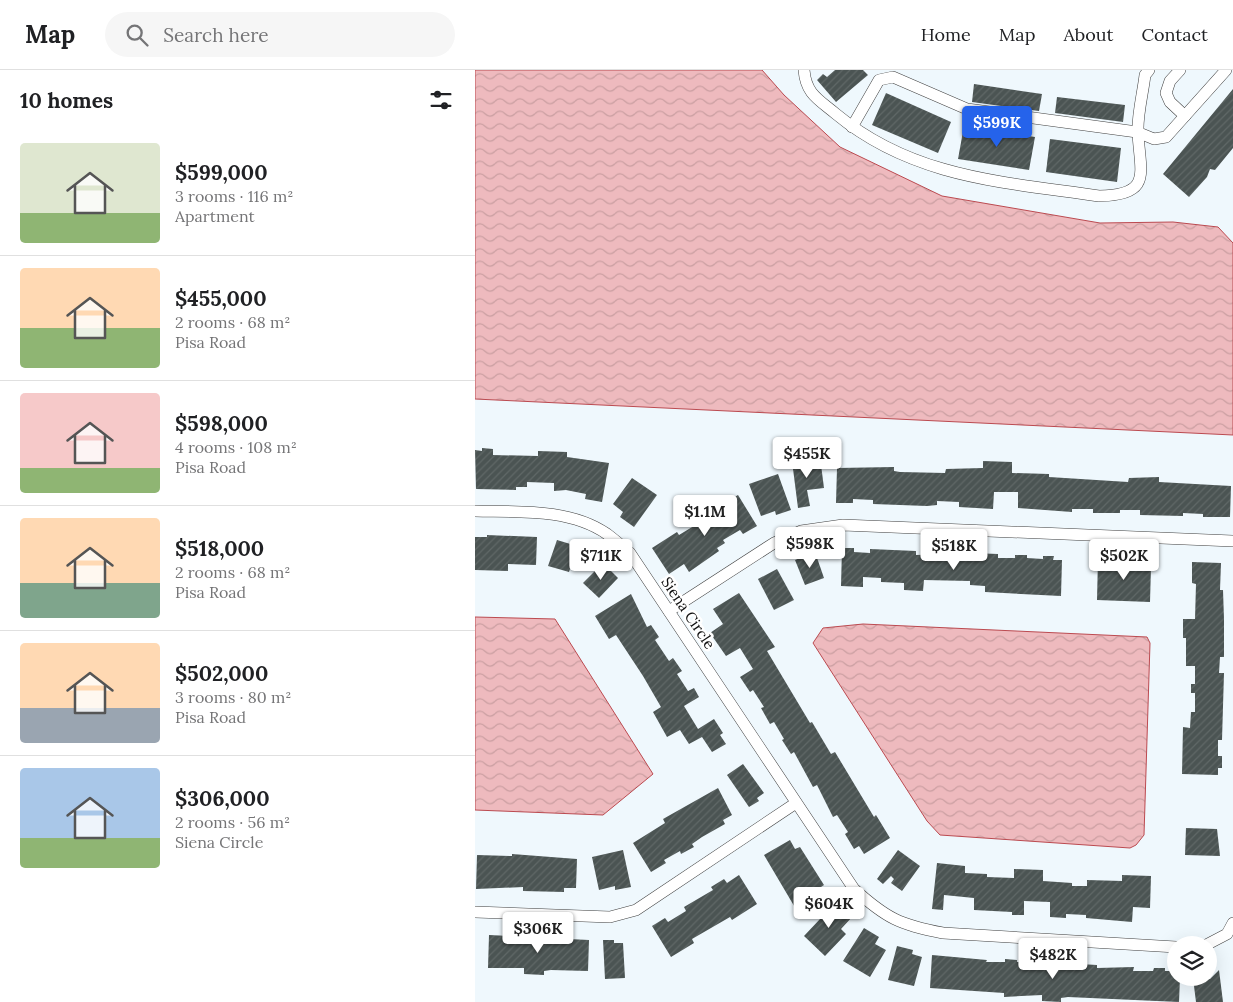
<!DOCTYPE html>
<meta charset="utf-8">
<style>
:root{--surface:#fff;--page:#f6f6f6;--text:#202124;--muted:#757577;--line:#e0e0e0;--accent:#2563eb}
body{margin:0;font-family:Lora,serif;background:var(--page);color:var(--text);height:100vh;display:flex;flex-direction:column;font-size:19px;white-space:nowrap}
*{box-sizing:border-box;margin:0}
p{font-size:16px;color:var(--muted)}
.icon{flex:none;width:28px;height:28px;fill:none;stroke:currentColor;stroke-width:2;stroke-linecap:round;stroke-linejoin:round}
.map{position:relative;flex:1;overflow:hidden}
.panel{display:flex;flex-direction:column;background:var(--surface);width:475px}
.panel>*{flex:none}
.tools{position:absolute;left:692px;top:866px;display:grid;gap:10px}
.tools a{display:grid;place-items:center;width:50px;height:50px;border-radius:50%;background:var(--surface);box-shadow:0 5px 20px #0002;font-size:25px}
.price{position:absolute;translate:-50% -42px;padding:0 11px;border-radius:5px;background:#fff;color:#222;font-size:16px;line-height:32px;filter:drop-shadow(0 1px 2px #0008)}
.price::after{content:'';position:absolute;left:50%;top:30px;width:15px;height:11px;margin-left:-8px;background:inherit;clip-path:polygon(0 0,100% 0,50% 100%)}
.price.on{background:var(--accent);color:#fff}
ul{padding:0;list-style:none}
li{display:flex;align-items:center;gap:15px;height:125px;padding:0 20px}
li+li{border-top:1px solid var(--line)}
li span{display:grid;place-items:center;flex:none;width:140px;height:100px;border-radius:5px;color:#555}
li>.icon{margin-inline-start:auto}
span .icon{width:60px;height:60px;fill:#fffc;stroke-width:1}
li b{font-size:21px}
h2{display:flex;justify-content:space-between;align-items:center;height:60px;padding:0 20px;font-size:21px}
header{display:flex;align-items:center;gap:30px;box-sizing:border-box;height:70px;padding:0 25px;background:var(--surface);border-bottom:1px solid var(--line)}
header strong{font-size:24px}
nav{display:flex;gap:28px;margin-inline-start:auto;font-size:18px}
.search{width:350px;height:45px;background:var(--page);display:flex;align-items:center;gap:12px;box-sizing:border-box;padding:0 18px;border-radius:28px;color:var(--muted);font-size:19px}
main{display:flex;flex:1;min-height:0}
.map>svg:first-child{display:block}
.water{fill:url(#water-waves);stroke:#bb4a50}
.building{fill:url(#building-hatch)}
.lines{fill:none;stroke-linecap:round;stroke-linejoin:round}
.minor-casing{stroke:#404040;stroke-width:12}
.minor{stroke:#fff;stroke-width:11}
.labels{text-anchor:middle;stroke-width:5;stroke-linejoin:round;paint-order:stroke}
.street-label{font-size:15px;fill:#0d0d0d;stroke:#fff}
</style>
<header>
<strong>Map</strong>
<div class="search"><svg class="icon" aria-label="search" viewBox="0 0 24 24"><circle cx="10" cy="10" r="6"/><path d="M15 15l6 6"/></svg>Search here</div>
<nav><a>Home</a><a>Map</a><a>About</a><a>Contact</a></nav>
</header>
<main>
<section class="panel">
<h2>10 homes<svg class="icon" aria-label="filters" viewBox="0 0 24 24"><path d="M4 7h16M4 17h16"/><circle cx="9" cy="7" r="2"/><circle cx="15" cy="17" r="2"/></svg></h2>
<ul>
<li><span style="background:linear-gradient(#dfe7d0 70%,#8fb573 0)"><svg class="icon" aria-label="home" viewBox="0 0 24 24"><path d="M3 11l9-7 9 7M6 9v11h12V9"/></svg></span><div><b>$599,000</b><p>3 rooms · 116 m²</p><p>Apartment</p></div></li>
<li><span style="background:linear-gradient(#ffd9b3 60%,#8fb573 0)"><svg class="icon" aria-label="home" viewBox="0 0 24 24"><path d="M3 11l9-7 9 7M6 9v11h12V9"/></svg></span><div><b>$455,000</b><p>2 rooms · 68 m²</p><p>Pisa Road</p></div></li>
<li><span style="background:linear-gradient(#f6c9c9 75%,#8fb573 0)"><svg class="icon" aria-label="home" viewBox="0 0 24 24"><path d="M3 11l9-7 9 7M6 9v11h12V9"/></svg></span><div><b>$598,000</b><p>4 rooms · 108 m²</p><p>Pisa Road</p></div></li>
<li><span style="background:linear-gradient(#ffd9b3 65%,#7fa58c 0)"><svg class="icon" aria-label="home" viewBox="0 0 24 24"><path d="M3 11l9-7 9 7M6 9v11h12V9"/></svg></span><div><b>$518,000</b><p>2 rooms · 68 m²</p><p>Pisa Road</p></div></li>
<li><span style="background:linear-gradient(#ffd9b3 65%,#9aa5b1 0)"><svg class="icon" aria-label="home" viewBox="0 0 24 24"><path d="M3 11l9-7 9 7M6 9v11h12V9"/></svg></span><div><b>$502,000</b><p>3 rooms · 80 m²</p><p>Pisa Road</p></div></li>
<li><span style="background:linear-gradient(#a9c7e8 70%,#8fb573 0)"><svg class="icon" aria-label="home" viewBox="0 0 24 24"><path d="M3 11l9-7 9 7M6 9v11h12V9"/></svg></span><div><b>$306,000</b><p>2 rooms · 56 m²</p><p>Siena Circle</p></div></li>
</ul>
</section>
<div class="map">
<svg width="758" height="932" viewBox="0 0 758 932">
<defs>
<pattern id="water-waves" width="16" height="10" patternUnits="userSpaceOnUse" patternTransform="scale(1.25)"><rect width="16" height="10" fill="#eebabe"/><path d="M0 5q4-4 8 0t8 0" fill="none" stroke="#cb9fa2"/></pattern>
<pattern id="building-hatch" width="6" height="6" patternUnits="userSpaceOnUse" patternTransform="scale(1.25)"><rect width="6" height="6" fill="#4b5453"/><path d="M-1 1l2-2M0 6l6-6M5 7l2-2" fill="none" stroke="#606867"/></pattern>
</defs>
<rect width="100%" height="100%" fill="#eff8fd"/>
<g class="water">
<path d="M0,0H287L309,25L365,77L467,126L625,153L698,152L743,157L758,173V365L0,329Z"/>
<path d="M0,547L80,549L178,704L128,745L0,740Z"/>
<path d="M388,554L672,567L675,573L669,765L661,775L655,778L465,765L452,751L338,573L348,558Z"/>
</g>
<g class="building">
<path d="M360,0H388L393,5L361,32L342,10L348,4L352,7Z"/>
<path d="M499,14L567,24L564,41L497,32Z"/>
<path d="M758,19V78L740,100L735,99L732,107L714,127L688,104Z"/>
<path d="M411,23L476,52L463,83L397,55Z"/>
<path d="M582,27L650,35L648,52L580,43Z"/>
<path d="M489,56L560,67L554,100L483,89Z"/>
<path d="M575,69L646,78L642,112L571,102Z"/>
<path d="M7,378L18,379V385L63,386V381L92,382V387L134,393L127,432L110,429L111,424L91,420L79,421V413L52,412V417H41V420L1,419L0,380L7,381Z"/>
<path d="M345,387L349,418L332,420L335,436L323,438L317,391Z"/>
<path d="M508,391L537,392V403L574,404V407L653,412L654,408L684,407V412L756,416L755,447H728V444L708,443V446L665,445V440H645V443H618V439H597V442L543,438V422H519L518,439L484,437V432L462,431V435L452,436L398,434V430L378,429V433H361L362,398L419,397V401L425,402L470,403L471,399L508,398Z"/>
<path d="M303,404L316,440L301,445L300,441L286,446L274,414Z"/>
<path d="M157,408L182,425L159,457L145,447L148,442L138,434Z"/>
<path d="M263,425L282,456L268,464L265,460L248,470L250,473L242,478L244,481L214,502L209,494L194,504L177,478L202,462L204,465L242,442L240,439Z"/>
<path d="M12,465L62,467L61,495L33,494V501L0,500V467H12Z"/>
<path d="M82,470L102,476L94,502L73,496Z"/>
<path d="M367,478H379V482L395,483V479L441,481V485L497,483L523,484V488H540V485H552V488L568,489V486H579L578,490H587L586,526L510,522V516L495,515V511L449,510L448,521L429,520V513L406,512V508L388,507V517L366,516Z"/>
<path d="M340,482L349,508L330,515L320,490Z"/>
<path d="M623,488H634V493L656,494V489L668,490V496L676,497L675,532L622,530Z"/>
<path d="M717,492L746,493L745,520H748L749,549V587H745L744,603H749L747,670H743V686H747V698H743V705L707,704L708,657L715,658L716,642H720V623H716V614H720V596H711V568H708V549H720L721,514L717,513Z"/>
<path d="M128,493L143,508L124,528L108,513Z"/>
<path d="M302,499L319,530L299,540L283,509Z"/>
<path d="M264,523L300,577L292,581L335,653L337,652L356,684L360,682L399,747L401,745L415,768L389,784L384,776L379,779L370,764L373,762L362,745L358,747L342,715L338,717L319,682L316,684L307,670L309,669L299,652L295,654L286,638L289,637L278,620L275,622L265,607L278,599L265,578L251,586L235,563L248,554L238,539Z"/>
<path d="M156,524L172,557L176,555L184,567L180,570L194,591L198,588L207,601L202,604L213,621L219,618L224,627L209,636L223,659L239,649L248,663L245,665L251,674L237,682L227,667L214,674L205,660L192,667L178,642L186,637L168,606L141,565L134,569L120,546Z"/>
<path d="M268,694L289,723L282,728L284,731L274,737L252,705Z"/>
<path d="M243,718L257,745L248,750L250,754L227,767L217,774L219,777L206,784L205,781L189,790L191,793L176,802L158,773L190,753L188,749Z"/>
<path d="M711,758L742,759L745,786L710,785Z"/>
<path d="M315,770L320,779L325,777L349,815L346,817L353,828L325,846L289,785Z"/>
<path d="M148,780L156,817L140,820V816L124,820L117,787Z"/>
<path d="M423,780L445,796L427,821L416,813L419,809L416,806L408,814L402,809Z"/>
<path d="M37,784L102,789L101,818H89V822L48,821V817L1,819L2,785L37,786Z"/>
<path d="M462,793L490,796V803L512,804V807L539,808V799L568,800V811L597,813V816H612V810L647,811V805L676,806L675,838L658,837L657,852L611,848V845L591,844V848L575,847V832L549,831V845H537V842L499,840V828L469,825L468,840L457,839Z"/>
<path d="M264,805L282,834L257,850L255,847L217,869L219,873L196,887L177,856L190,848L193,852L211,841L209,837L238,820L236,817L249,809L252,813Z"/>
<path d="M361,832L377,847L366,859L371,864L350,886L329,866Z"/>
<path d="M389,858L404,867L400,874L411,880L395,907L368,891Z"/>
<path d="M14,865L114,870L113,901L76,900L69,901V905L49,904V898H13Z"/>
<path d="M128,870H139V873H148L150,908L130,909Z"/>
<path d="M422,876L438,880L437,884L447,887L439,916L413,910Z"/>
<path d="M457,885L512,890L511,892H530V889L542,890V892H580L579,896L605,897V894L622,895V898L659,897L658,901H678L679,898H690V901H701V908H705L704,932L593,927L586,928V932L567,931V925L529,927V923L455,918Z"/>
<path d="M744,900L748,932H721L718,908L735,909Z"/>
</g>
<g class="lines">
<g class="minor-casing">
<g id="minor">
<path d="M329,0C331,24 343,29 361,44C438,108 529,112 624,126C678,125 665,103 663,63C662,45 668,23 670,5L674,0"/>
<path d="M705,0L695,11L691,23L695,32L710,46"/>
<path d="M377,57L404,10L418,7L492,39L662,62L679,69L691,67L751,0"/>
<path d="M0,441C42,442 95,438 132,464C140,470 148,477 155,483L379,819C411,848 425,855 468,863L701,877"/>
<path d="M194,541L299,473L326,461L368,455L758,471"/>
<path d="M0,842L135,847L161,840L321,733"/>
<path d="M731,875L752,864L758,853"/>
</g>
</g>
<use href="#minor" class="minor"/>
</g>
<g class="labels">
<g class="street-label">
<text transform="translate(213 543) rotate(56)" y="5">Siena Circle</text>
</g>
</g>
</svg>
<div class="tools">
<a><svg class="icon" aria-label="layers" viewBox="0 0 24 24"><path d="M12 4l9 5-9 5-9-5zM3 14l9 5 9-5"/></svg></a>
</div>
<b class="price on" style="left:522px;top:78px">$599K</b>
<b class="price" style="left:332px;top:409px">$455K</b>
<b class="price" style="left:230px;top:467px">$1.1M</b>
<b class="price" style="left:335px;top:499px">$598K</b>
<b class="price" style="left:479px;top:501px">$518K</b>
<b class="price" style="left:126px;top:511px">$711K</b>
<b class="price" style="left:649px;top:511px">$502K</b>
<b class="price" style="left:354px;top:859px">$604K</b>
<b class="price" style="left:63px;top:884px">$306K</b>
<b class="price" style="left:578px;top:910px">$482K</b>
</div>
</main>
